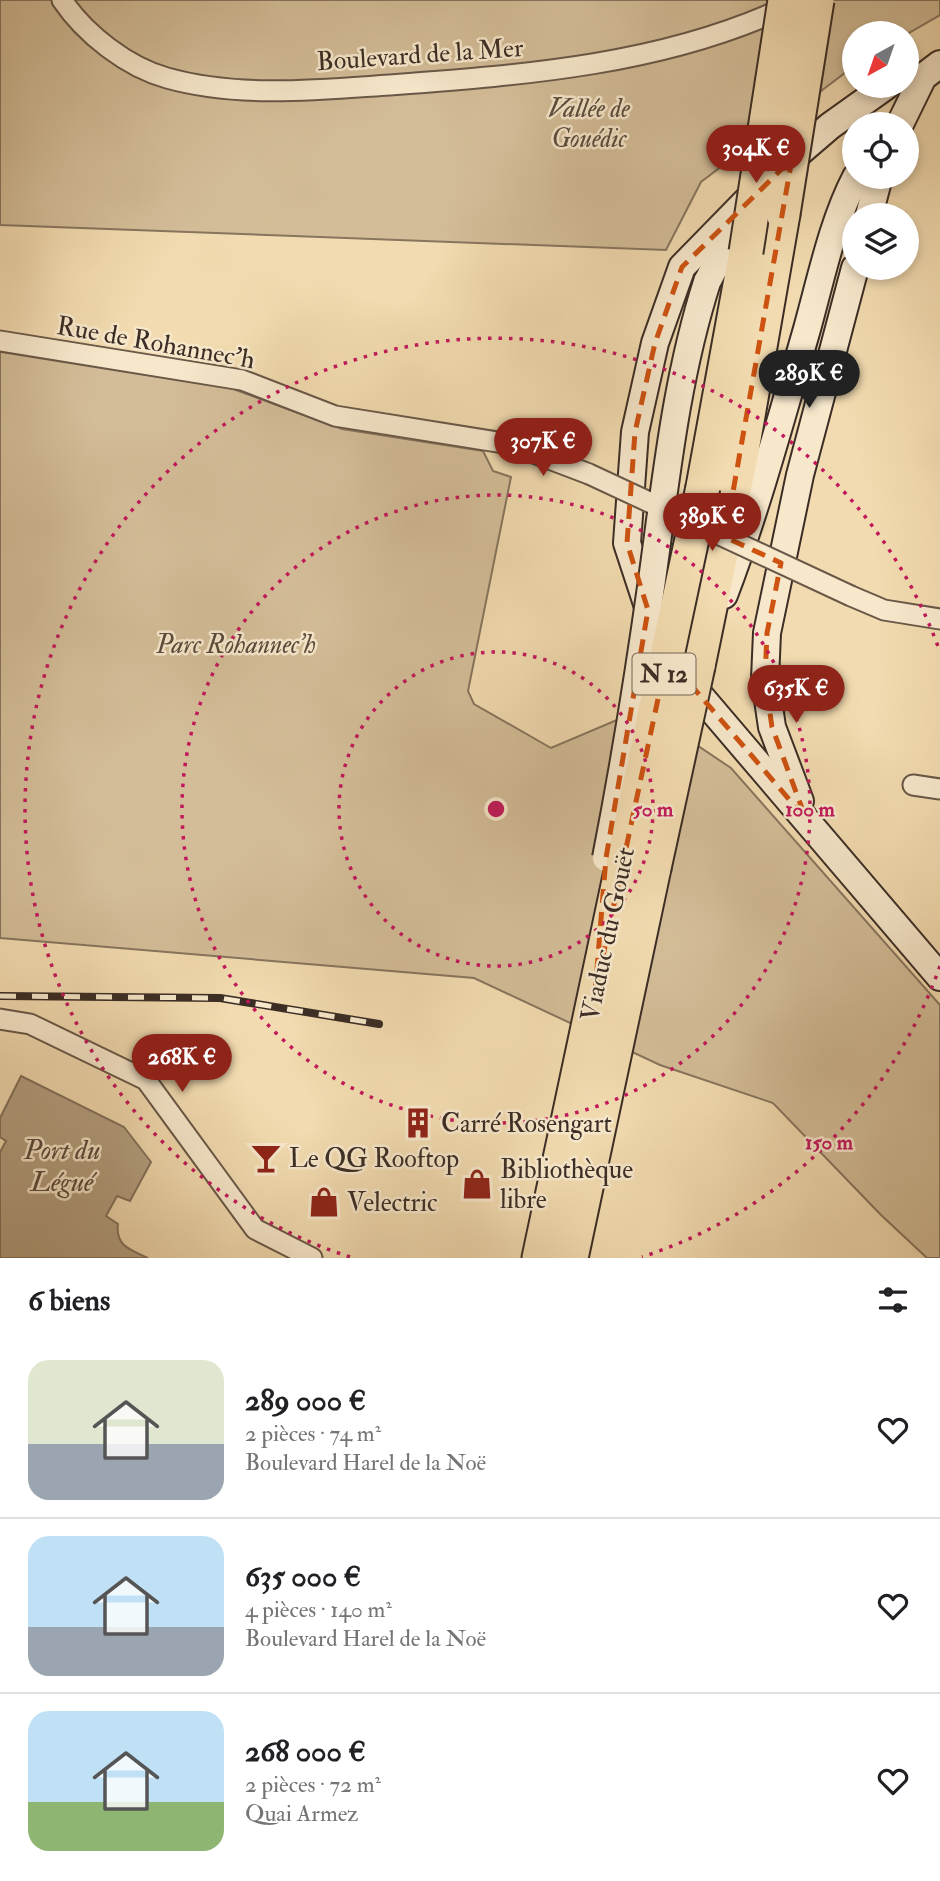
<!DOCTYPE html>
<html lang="fr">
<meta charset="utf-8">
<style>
:root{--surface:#fff;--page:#f2f2f2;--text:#202124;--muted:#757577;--line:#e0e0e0;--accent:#8f2418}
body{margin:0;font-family:"IM FELL Double Pica",serif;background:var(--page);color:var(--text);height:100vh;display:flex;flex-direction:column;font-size:26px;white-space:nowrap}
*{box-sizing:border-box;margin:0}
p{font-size:23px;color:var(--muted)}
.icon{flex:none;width:38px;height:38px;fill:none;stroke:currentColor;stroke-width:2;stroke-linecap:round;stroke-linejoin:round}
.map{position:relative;height:1258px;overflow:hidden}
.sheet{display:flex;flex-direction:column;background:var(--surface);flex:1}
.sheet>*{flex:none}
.needle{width:46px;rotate:220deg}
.controls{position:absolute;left:842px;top:21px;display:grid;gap:14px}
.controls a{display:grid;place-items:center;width:77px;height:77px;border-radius:50%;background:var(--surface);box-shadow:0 4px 10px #0003;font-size:35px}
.price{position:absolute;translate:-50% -60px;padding:0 16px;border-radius:24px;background:var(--accent);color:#fff;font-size:23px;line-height:46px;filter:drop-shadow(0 2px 4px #0008)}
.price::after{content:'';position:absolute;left:50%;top:42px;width:21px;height:16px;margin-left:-10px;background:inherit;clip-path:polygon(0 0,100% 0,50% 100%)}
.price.current{background:#222;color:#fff}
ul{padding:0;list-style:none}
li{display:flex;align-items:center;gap:21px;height:175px;padding:0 28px}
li+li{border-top:2px solid var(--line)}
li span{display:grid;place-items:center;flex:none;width:196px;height:140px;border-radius:21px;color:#555}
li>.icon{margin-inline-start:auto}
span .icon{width:84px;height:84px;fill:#fffc;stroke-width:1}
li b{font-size:30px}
h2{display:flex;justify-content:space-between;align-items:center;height:84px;padding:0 28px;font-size:30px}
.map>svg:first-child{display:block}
.green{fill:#d3bd98;stroke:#87755e;stroke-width:2}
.water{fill:#b4a081;stroke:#84725c;stroke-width:2}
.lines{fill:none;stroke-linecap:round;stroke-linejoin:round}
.street-casing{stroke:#695848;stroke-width:23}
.secondary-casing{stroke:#3b2d25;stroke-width:30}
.highway-casing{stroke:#3b2d25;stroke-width:37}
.street{stroke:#f7e8cc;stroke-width:19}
.secondary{stroke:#f7e8cc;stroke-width:26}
.highway{stroke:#f2dbb0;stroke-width:33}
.rail-casing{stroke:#3b2d25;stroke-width:8}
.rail{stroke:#f7e8cc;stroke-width:5;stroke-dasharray:16;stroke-linecap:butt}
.street-bridge-casing{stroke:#695848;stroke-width:23;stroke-linecap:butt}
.secondary-bridge-casing{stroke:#3b2d25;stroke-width:30;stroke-linecap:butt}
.highway-bridge-casing{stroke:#3b2d25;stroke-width:37;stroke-linecap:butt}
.street-bridge{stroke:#f7e8cc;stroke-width:19}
.secondary-bridge{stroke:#f7e8cc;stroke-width:26}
.highway-bridge{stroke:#f2dbb0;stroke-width:33}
.marked{fill:none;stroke:#ce5210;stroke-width:5;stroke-dasharray:14 9;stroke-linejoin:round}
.ring{fill:none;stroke:#c2185b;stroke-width:3.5;stroke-dasharray:3.5 7}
.labels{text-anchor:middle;stroke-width:5;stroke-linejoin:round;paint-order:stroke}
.shield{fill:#f7e8cc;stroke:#736557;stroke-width:2}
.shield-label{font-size:24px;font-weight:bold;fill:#3b2d25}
.street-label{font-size:26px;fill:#3b2d25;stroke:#f7e8cc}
.park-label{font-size:26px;font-style:italic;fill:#594a3c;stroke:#f7e8cc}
.poi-label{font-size:26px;fill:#3b2d25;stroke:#f7e8cc;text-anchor:start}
.water-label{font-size:28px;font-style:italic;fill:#594a3c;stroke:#f7e8cc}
.centre{fill:#c2185b;stroke:#f7e8cc;stroke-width:3.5}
.ring-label{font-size:21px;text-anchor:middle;font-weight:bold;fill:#c2185b;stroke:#f7e8cc;stroke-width:5;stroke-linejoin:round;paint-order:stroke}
</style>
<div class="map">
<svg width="940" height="1258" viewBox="0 0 940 1258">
<rect width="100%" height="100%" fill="#f2dbb0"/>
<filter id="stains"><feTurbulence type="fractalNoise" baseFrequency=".00286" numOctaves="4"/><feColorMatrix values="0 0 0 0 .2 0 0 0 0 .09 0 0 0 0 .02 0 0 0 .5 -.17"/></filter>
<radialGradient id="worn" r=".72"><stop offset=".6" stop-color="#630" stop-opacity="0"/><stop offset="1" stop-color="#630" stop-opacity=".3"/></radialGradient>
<g class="green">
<path d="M0,0H940V15L907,34L854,33V66L701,182L666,250L0,225Z"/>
<path d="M0,351L228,387L342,429L483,451L493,471L511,477L468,691L474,704L551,748L643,709L731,768L940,1005V1258H927L881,1215L773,1103L660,1065L474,978L0,938Z"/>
</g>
<path class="water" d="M21,1076L124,1127L151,1162L130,1201L117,1196L106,1216L118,1224C115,1246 131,1250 148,1258H0V1152L6,1141L0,1137V1118Z"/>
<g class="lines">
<g class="street-casing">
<g id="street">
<path d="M62,0C85,34 127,67 167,78C238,98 316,90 389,85C523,75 664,65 788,6"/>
<path d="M0,341L242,380L335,416L510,444L589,474"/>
<path d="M851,596L884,610L940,619"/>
<path d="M913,785L940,789"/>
<path d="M0,1019L30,1024L146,1080L255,1229L312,1258"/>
</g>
</g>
<g class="secondary-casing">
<g id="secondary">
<path d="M900,124L923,77L940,64"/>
<path d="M869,215L879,177"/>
<path d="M707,282L718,261L754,220"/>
<path d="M724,595C757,508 781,419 807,329C821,279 832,223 856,177"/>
<path d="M651,616L627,543L635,432L655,343L682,267L767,180L830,126L886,86"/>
<path d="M684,677L940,977"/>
<path d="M800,801L772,727L765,679L767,633L800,475L855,268"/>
</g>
</g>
<g class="highway-casing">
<g id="highway">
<path d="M703,487L746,252"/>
<path d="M698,666L741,456L783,214"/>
<path d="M539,1258L623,862"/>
<path d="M571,1258L654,868"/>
</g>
</g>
<use href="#street" class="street"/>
<use href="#secondary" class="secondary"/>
<use href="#highway" class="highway"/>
<g class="rail-casing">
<path id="rail" d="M0,996L220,998L379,1024"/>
</g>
<use href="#rail" class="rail"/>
<g class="street-bridge-casing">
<path id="street-bridge" d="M589,474L851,596"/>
</g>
<g class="secondary-bridge-casing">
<path id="secondary-bridge" d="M606,858C624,766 639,673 652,580C666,479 676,379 707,282"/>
</g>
<g class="highway-bridge-casing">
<g id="highway-bridge">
<path d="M783,214L817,0"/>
<path d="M746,252L785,0"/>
<path d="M623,862L703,487"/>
<path d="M654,868L698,666"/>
</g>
</g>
<use href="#street-bridge" class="street-bridge"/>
<use href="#secondary-bridge" class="secondary-bridge"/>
<use href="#highway-bridge" class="highway-bridge"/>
</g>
<path class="marked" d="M792,159L725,537L781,563L767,633L765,679L772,727L806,819L667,657L595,993L606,858L648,610L627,543L635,432L655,343L682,267Z"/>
<g class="ring">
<circle cx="496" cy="809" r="157"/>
<circle cx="496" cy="809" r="314"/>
<path d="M940 966A471 471 0 0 1 642 1257M350 1257A471 471 0 1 1 940 652"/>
</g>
<defs>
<g id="building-bare" transform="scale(2.415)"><path d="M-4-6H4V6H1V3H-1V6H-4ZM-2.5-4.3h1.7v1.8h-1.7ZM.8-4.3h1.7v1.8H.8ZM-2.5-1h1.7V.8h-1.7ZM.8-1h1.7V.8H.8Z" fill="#8f2418" stroke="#f7e8cc" stroke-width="2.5" paint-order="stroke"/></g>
<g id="bar-bare" transform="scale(2.415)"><path d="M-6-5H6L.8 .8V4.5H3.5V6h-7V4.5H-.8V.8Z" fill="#8f2418" stroke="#f7e8cc" stroke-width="2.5" paint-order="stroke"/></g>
<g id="shop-bare" transform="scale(2.415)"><path d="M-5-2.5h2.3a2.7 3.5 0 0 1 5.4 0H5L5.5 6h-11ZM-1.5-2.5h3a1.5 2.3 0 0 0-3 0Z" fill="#8f2418" stroke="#f7e8cc" stroke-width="2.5" paint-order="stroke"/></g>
</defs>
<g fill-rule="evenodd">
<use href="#building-bare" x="418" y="1123"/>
<use href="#bar-bare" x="266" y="1158"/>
<use href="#shop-bare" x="477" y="1184"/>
<use href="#shop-bare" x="324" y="1202"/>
</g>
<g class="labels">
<rect class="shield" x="632.5" y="653.5" width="63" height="41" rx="5"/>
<g class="shield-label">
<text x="664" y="682">N 12</text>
</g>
<g class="street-label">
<text transform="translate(420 54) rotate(-4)" y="9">Boulevard de la Mer</text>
<text transform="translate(156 342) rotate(10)" y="9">Rue de Rohannec'h</text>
<text transform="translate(607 934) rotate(-78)" y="9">Viaduc du Gouët</text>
</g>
<g class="park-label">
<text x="589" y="117">Vallée de<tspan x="589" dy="30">Gouédic</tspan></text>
<text x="236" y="653">Parc Rohannec'h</text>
</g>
<g class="poi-label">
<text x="441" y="1132">Carré Rosengart</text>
<text x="289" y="1167">Le QG Rooftop</text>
<text x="500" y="1178">Bibliothèque<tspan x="500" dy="30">libre</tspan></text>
<text x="347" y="1211">Velectric</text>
</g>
<g class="water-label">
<text x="62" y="1159">Port du<tspan x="62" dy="32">Légué</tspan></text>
</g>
</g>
<circle cx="496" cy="809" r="10" class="centre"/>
<g class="ring-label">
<text x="653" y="816">50 m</text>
<text x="810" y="816">100 m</text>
<text x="829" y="1149">150 m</text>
</g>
<rect width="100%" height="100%" filter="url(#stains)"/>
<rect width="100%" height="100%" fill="url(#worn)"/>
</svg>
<div class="controls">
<a><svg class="needle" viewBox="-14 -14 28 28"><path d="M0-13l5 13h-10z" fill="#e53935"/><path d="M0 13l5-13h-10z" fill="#757577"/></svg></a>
<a><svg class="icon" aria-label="locate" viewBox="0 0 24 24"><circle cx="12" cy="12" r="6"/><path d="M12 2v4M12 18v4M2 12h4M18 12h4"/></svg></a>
<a><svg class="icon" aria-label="layers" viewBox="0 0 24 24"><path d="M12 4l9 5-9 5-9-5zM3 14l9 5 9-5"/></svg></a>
</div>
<b class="price" style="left:756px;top:185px">304K €</b>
<b class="price current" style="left:809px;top:410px">289K €</b>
<b class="price" style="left:543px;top:478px">307K €</b>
<b class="price" style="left:712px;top:553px">389K €</b>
<b class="price" style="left:796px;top:725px">635K €</b>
<b class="price" style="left:182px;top:1094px">268K €</b>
</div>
<section class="sheet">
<h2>6 biens<svg class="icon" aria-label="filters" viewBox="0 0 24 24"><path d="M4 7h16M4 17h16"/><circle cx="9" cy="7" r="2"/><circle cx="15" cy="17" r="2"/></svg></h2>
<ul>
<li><span style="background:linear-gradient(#dfe7d0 60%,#9aa5b1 0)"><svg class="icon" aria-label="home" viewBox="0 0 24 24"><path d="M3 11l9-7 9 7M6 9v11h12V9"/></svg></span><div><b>289 000 €</b><p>2 pièces · 74 m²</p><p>Boulevard Harel de la Noë</p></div><svg class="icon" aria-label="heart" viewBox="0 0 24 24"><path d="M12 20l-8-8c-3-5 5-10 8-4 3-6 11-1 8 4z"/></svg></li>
<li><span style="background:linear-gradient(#bfe0f5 65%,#9aa5b1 0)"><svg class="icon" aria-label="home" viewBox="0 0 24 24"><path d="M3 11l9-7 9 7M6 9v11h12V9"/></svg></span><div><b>635 000 €</b><p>4 pièces · 140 m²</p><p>Boulevard Harel de la Noë</p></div><svg class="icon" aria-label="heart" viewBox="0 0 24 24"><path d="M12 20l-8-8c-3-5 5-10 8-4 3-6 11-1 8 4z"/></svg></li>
<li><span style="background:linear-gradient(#bfe0f5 65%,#8fb573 0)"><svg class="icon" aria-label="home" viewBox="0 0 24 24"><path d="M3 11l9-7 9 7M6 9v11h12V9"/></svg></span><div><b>268 000 €</b><p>2 pièces · 72 m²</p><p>Quai Armez</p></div><svg class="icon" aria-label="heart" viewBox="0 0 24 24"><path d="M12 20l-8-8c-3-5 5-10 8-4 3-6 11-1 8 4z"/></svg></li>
</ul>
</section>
